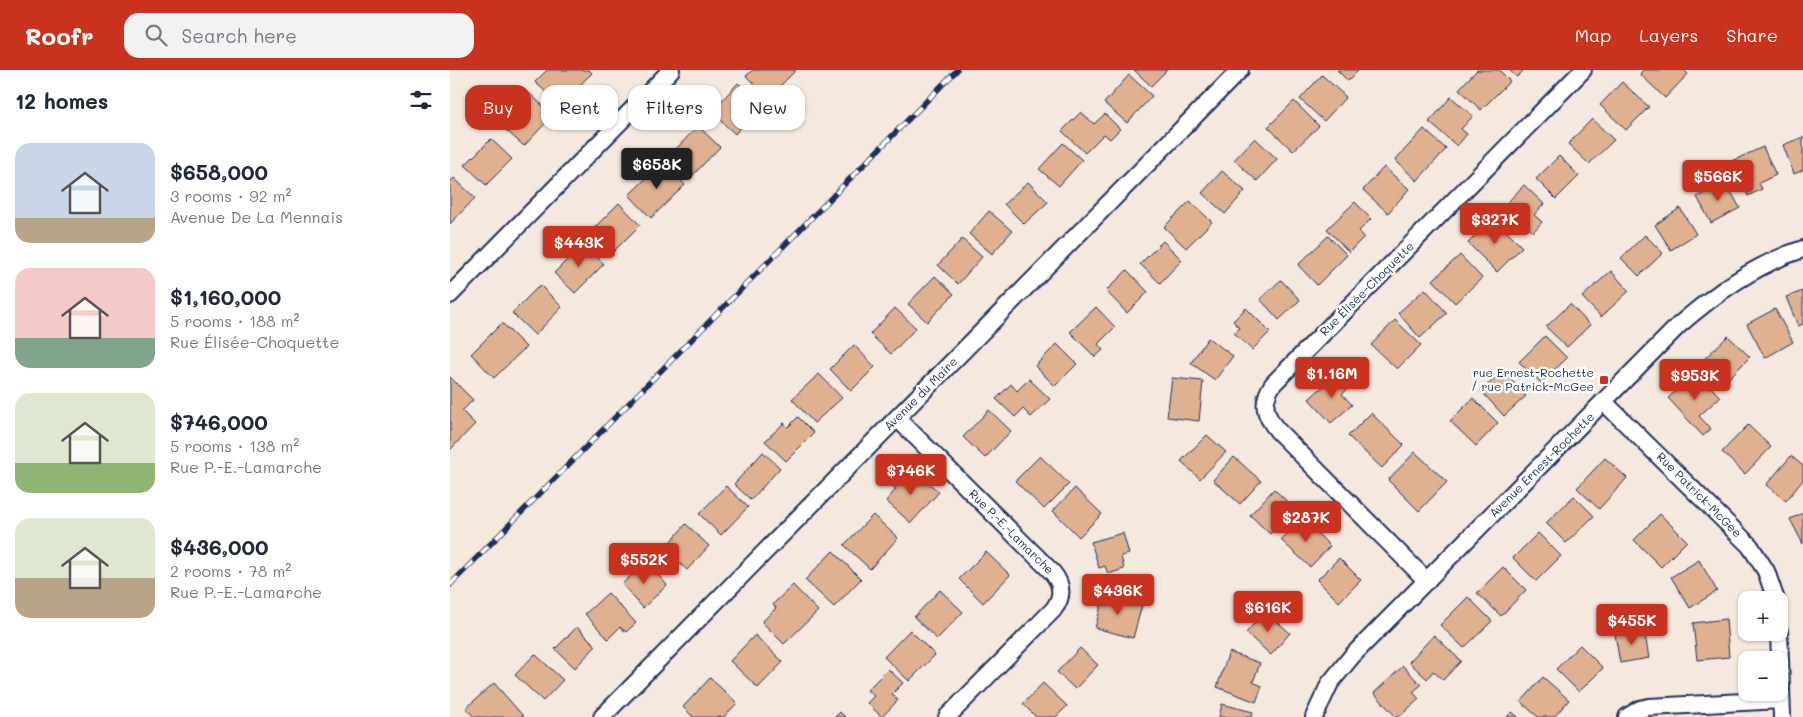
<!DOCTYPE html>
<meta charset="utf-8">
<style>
:root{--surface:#fff;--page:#f2f2f3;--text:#1f2937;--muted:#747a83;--accent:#c8321e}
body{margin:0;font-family:Mali,sans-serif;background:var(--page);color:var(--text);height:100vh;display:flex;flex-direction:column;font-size:19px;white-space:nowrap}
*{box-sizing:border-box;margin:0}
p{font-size:16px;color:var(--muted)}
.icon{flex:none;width:28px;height:28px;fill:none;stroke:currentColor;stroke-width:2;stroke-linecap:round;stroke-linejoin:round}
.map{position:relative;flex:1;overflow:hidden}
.side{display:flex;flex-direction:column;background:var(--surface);width:450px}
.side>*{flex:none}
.hud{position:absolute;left:15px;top:15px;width:475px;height:45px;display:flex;gap:10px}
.controls{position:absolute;left:1288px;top:521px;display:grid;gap:10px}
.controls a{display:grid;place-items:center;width:50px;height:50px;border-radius:10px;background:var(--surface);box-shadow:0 1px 4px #0004;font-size:25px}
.price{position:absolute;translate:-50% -42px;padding:0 11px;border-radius:5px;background:var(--accent);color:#fff;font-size:16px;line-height:32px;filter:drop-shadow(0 1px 2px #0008)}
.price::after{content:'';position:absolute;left:50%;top:30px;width:15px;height:11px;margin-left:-8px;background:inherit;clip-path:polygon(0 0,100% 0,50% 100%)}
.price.on{background:#222;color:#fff}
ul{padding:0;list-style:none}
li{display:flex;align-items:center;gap:15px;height:125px;padding:0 15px}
li span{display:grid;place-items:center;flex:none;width:140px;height:100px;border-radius:15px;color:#555}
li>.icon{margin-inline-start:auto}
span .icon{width:60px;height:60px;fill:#fffc;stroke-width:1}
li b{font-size:21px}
h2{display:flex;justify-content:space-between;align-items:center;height:60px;padding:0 15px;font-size:21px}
.pill{padding:0 18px;border-radius:15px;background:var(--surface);box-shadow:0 1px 4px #0004;font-size:18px;line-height:45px}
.pill.on{background:var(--accent);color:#fff}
header{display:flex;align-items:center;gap:30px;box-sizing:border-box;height:70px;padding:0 25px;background:var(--accent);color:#fff}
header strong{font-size:24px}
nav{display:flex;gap:28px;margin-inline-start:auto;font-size:18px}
.search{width:350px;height:45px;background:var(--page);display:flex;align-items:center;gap:12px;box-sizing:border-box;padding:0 18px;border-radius:15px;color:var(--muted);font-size:19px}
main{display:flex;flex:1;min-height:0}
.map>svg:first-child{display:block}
.building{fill:#dfb190;stroke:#1b2f5e}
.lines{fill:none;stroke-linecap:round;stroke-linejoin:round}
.minor-casing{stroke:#1b2f5e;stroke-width:20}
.minor{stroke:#fff;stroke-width:16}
.rail-casing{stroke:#1b2f5e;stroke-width:5.5}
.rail{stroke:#fff;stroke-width:4;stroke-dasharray:11;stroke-linecap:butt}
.poi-dot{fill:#c8321e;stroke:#fff;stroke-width:2}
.labels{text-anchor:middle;stroke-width:5;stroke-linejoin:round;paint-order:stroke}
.street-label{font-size:12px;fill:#1b2f5e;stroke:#fff}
.poi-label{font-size:12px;fill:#1b2f5e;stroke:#fff;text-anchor:end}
</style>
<header>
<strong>Roofr</strong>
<div class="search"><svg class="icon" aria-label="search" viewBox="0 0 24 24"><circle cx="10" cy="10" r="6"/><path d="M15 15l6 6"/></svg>Search here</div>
<nav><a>Map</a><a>Layers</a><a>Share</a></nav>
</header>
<main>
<section class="side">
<h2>12 homes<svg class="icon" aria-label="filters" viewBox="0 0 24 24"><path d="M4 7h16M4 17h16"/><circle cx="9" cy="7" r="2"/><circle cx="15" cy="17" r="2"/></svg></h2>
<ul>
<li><span style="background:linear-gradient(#c9d6e8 75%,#b9a48a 0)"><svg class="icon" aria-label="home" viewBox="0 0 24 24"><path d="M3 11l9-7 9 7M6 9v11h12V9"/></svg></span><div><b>$658,000</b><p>3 rooms · 92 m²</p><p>Avenue De La Mennais</p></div></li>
<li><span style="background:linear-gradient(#f6c9c9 70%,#7fa58c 0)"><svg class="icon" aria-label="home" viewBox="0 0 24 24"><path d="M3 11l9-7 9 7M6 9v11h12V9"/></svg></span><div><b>$1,160,000</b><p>5 rooms · 188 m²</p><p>Rue Élisée-Choquette</p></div></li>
<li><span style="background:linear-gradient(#dfe7d0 70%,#8fb573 0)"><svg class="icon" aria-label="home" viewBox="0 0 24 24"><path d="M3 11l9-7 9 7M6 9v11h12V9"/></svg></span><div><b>$746,000</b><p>5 rooms · 138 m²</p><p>Rue P.-E.-Lamarche</p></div></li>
<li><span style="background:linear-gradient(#dfe7d0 60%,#b9a48a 0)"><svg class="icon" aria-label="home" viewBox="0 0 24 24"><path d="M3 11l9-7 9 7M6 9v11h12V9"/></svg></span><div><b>$436,000</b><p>2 rooms · 78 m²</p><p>Rue P.-E.-Lamarche</p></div></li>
</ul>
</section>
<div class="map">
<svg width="1353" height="647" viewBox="0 0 1353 647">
<rect width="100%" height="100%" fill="#f5e8de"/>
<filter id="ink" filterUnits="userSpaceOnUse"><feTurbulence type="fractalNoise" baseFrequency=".02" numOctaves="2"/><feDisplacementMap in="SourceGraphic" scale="10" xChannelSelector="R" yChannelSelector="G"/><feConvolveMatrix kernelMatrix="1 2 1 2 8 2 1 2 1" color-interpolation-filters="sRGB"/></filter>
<g filter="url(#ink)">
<g class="building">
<path d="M97,0H139L142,3L110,35L85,12Z"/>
<path d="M303,0H346L318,28L296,6Z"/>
<path d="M684,0H717L701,16Z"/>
<path d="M887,0H909L898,11Z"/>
<path d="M1027,0H1049L1060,11L1031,40L1009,19Z"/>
<path d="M1059,0H1074L1067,7Z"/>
<path d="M1193,0H1234L1238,4L1215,28L1190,4Z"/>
<path d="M679,5L702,26L677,53L654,33Z"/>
<path d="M872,5L896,27L874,51L850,29Z"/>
<path d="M1172,12L1199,37L1176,60L1150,35Z"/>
<path d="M288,13L312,35L285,64L261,42Z"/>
<path d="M79,23L103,45L74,76L50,55Z"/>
<path d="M1001,27L1023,46L1011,59L1017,64L1007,76L979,52Z"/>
<path d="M844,31L869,56L843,81L818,57Z"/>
<path d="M631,42L644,54L655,44L670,59L660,69L654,64L635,83L612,61Z"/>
<path d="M1142,49L1164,70L1139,94L1118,74Z"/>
<path d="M248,56L270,77L243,105L221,84Z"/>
<path d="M974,59L996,79L967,111L945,90Z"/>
<path d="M1353,67V100L1344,104L1333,75Z"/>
<path d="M805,68L827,89L807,111L784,90Z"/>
<path d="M41,69L62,89L36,115L15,95Z"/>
<path d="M613,73L632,90L609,116L589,99Z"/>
<path d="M1313,77L1326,105L1309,113L1312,119L1298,126L1282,91Z"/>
<path d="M1109,86L1129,106L1106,129L1086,109Z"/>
<path d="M213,92L235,115L201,148L179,125Z"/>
<path d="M934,97L959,119L938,143L913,120Z"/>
<path d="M772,101L795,121L775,144L752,123Z"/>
<path d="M4,108L25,128L0,154V112Z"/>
<path d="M1275,111L1290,138L1261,153L1247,127Z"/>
<path d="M578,112L598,132L574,154L554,134Z"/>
<path d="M1074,115L1094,134L1084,145L1092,152L1083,162L1055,135Z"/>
<path d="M740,131L762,152L736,178L714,157Z"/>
<path d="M905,132L921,149L909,161L914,167L899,182L877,159Z"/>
<path d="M169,133L190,155L161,184L139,163Z"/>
<path d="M1230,138L1246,164L1221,180L1205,155Z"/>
<path d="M539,141L562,161L542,184L519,164Z"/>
<path d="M1043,148L1072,177L1047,202L1018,173Z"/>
<path d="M1195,165L1213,183L1189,206L1171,188Z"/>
<path d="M878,166L897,185L867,215L848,195Z"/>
<path d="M512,169L532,187L508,214L488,195Z"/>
<path d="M713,171L732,190L710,213L690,194Z"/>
<path d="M134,173L154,194L125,223L104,203Z"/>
<path d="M1010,185L1032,208L1005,233L983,210Z"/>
<path d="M677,200L698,222L677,243L656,221Z"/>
<path d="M1161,201L1179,221L1151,247L1132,227Z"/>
<path d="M485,206L504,224L477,252L458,234Z"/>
<path d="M831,210L850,230L829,250L810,229Z"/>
<path d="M90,215L112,237L85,265L62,243Z"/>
<path d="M975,219L997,243L970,268L948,243Z"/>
<path d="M1353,221V254L1348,256L1336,227Z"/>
<path d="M1120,234L1140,255L1117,277L1096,257Z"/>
<path d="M646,237L665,257L648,274L653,280L645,287L620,262Z"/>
<path d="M445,238L466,258L441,284L420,264Z"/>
<path d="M796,238L820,262L802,280L784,263L790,258L783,251Z"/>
<path d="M1325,239L1343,272L1315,288L1297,254Z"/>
<path d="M945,250L971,275L947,299L921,275Z"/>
<path d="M52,253L76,277L44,308L21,284Z"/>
<path d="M1095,266L1117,288L1091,313L1069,292Z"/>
<path d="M1278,266L1300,287L1271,316L1249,294Z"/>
<path d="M758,268L783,286L765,310L741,293Z"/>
<path d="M607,274L627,294L605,316L585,296Z"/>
<path d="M404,275L425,297L401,321L380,299Z"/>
<path d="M1053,301L1076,326L1054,346L1031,321Z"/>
<path d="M1247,302L1270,327L1249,346L1261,359L1253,366L1218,328Z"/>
<path d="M888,303L900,317L892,324L902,335L881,353L859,329Z"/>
<path d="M369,304L392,328L364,353L342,329Z"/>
<path d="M0,307L23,330L12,341L25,354L0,380Z"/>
<path d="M722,308L753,311L749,351L717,347Z"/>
<path d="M579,309L600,329L581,347L573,339L565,347L546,329L561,314L567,321Z"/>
<path d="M1023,328L1048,353L1026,376L1000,351Z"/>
<path d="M539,340L561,361L535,388L513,367Z"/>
<path d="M921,343L954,375L932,398L898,366Z"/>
<path d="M348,347L364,363L336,391L315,371L334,353L338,357Z"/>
<path d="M1298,355L1321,377L1295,404L1272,382Z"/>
<path d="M757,365L776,382L750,409L731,391Z"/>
<path d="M313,382L330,398L301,430L284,414Z"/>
<path d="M965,382L997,412L969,441L938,410Z"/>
<path d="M590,386L619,414L594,439L565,411Z"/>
<path d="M1341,386L1353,396V410L1336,431L1316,415Z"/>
<path d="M784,387L811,411L790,434L763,410Z"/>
<path d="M1155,388L1177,408L1149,439L1127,418Z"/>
<path d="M464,401L489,422L461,453L436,431L446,419L439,413L447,404L455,411Z"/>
<path d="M276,416L298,437L271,465L249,444Z"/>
<path d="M625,418L652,444L629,467L603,441Z"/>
<path d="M824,419L845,439L820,464L800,445Z"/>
<path d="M1124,426L1144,446L1116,473L1096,453Z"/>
<path d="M1353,443V474L1340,449Z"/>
<path d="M1210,444L1237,471L1211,497L1184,470Z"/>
<path d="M423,445L448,468L420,499L394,475Z"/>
<path d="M852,448L880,476L860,497L831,470Z"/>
<path d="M236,454L259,476L237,500L214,479Z"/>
<path d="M673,463L679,484L671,486L674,499L658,504L655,496L649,498L641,472Z"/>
<path d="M1088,463L1111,486L1086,511L1063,488Z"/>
<path d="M383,481L411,509L384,537L355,510Z"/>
<path d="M536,482L560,505L533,533L509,509Z"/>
<path d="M889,488L911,510L889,532L867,510Z"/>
<path d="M1249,490L1267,521L1240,538L1221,507Z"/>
<path d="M196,492L217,515L193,538L172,514Z"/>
<path d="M1053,497L1076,520L1051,546L1027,523Z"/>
<path d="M343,515L368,541L334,574L312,552L326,538L323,534Z"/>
<path d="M490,520L513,542L487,569L464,547Z"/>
<path d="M158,523L186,553L176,562L170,557L158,569L135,544Z"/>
<path d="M654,525L692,535L683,568L645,558Z"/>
<path d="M1018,527L1042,551L1014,578L990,555Z"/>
<path d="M815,541L840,563L821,585L796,563Z"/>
<path d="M1276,549L1279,587L1247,590L1243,553Z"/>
<path d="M127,557L146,576L125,598L105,579Z"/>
<path d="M1194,559L1199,588L1170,593L1165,564Z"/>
<path d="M460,560L485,585L459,611L434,587Z"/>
<path d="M305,565L333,592L308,618L280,591Z"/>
<path d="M984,565L1011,591L993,610L983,601L977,609L959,592Z"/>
<path d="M1130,575L1153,598L1129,622L1106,599Z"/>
<path d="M630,578L648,595L625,619L607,602Z"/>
<path d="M779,582L810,593L803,612L812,616L806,632L767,617Z"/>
<path d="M85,584L113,610L93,631L65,605Z"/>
<path d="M953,596L971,615L963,622L969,629L949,647H946L924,623Z"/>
<path d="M438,599L453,613L442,624L448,630L432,647L417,633L424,626L417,620Z"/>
<path d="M1093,607L1119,630L1104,647H1088L1071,632Z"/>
<path d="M260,608L287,633L274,647H243L233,637Z"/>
<path d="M44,613L74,647H24L16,638Z"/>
<path d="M593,613L617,636L606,647H586L573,634Z"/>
<path d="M772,634L803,642L802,647H769Z"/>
<path d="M390,642L395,647H385Z"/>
<path d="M1062,642L1068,647H1057Z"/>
</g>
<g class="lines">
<g class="minor-casing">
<g id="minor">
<path d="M0,225L221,0"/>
<path d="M1154,332L1300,476L1316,501L1326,530"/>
<path d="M447,348L602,502C613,515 613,527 603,540L497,647"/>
<path d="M977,511L828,361C814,345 811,332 823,314L1133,0"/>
<path d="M1329,561L1332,647"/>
<path d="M152,647L790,0"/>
<path d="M864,647L880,613L902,586L1229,255C1266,223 1306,194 1353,179"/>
<path d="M1177,647L1190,639L1199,637L1331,630"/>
</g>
</g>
<use href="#minor" class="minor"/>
<g class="rail-casing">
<path id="rail" d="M0,515L507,0"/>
</g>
<use href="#rail" class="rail"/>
</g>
</g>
<rect class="poi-dot" x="1149" y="305" width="10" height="10" rx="2.5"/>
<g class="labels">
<g class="street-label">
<text transform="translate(917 219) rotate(-45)" y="4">Rue Élisée-Choquette</text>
<text transform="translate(471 324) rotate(-45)" y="4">Avenue du Maire</text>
<text transform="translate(1092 395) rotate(-45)" y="4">Avenue Ernest-Rochette</text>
<text transform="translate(1249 425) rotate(45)" y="4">Rue Patrick-McGee</text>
<text transform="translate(561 462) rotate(45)" y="4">Rue P.-E.-Lamarche</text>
</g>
<g class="poi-label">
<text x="1144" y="307">rue Ernest-Rochette<tspan x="1144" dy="14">/ rue Patrick-McGee</tspan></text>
</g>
</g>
</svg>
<div class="controls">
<a>+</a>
<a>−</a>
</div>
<b class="price on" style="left:207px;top:120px">$658K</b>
<b class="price" style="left:1268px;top:132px">$566K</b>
<b class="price" style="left:1045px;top:175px">$327K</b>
<b class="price" style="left:129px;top:198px">$443K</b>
<b class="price" style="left:882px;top:329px">$1.16M</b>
<b class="price" style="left:1245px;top:331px">$953K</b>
<b class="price" style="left:461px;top:426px">$746K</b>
<b class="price" style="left:856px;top:473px">$287K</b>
<b class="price" style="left:194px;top:515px">$552K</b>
<b class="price" style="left:668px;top:546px">$436K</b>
<b class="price" style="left:818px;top:563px">$616K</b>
<b class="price" style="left:1182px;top:576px">$455K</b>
<div class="hud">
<a class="pill on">Buy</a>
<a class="pill">Rent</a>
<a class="pill">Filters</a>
<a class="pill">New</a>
</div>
</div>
</main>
